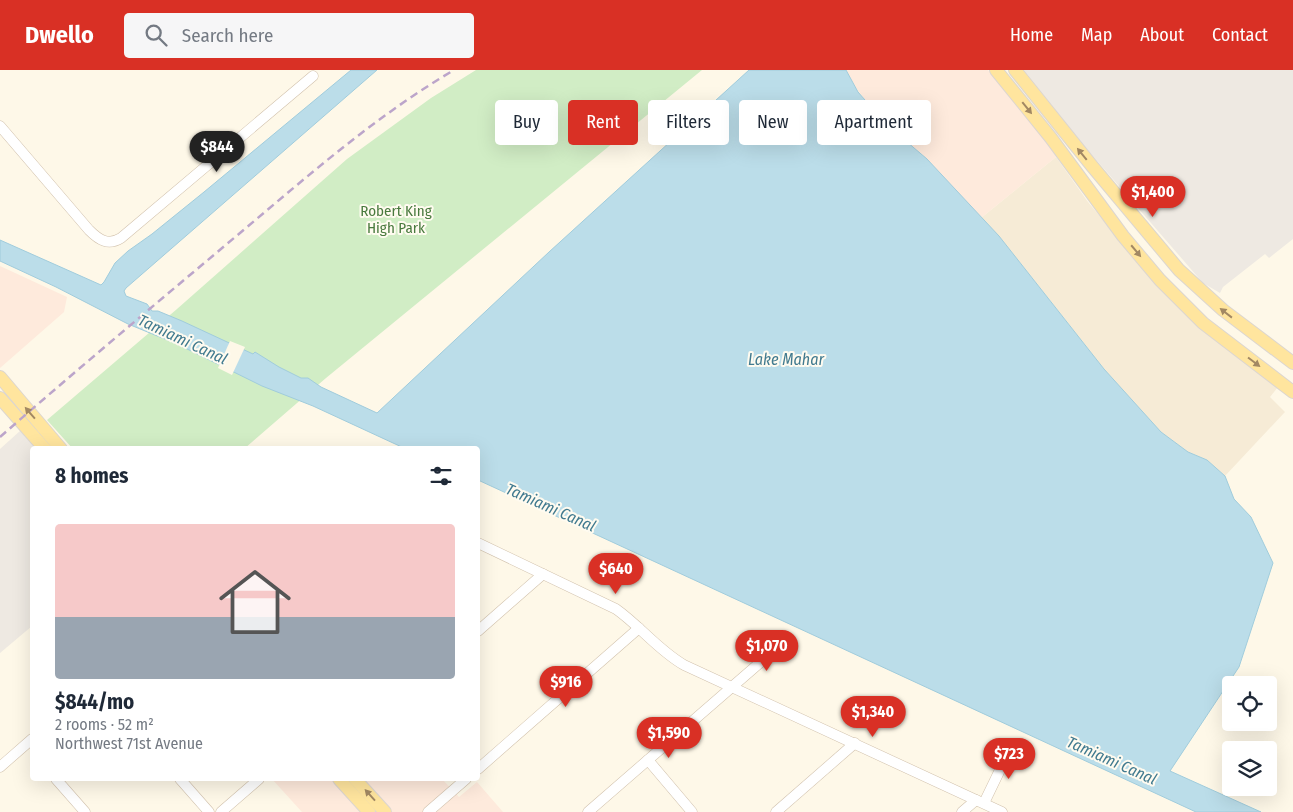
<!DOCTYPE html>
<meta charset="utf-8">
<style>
:root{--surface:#fff;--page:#f6f6f7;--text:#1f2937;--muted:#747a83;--accent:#d93025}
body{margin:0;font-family:"Fira Sans Condensed",sans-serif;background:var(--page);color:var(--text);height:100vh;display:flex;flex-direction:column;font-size:19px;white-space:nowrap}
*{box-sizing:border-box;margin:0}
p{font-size:16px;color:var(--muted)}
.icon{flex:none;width:28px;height:28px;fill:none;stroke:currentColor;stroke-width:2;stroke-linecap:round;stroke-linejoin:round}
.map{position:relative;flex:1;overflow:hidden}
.panel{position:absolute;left:30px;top:376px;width:450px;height:335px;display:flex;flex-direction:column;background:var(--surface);border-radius:5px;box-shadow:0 5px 20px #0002}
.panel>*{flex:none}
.banner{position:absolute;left:495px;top:30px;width:475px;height:45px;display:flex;gap:10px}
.controls{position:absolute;left:1222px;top:606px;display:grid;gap:10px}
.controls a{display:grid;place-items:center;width:55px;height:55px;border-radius:5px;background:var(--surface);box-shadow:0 5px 20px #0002;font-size:25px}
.price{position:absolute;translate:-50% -42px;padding:0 11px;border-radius:18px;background:var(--accent);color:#fff;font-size:16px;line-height:32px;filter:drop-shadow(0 1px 2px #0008)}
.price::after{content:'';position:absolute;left:50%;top:30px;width:15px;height:11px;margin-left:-8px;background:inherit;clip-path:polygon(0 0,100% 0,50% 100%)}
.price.on{background:#222;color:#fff}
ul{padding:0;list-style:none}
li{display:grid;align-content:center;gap:10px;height:265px;padding:0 25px}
li span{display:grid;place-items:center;height:155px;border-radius:5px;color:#555}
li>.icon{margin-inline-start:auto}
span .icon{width:90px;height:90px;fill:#fffc;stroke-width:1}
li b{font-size:21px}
h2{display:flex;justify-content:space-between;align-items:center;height:60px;padding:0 25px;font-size:21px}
.chip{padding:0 18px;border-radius:5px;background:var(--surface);box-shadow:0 5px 20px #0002;font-size:18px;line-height:45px}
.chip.on{background:var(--accent);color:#fff}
header{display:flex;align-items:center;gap:30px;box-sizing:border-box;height:70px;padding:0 25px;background:var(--accent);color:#fff}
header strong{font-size:24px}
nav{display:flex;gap:28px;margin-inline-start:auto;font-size:18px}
.search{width:350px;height:45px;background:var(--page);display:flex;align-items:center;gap:12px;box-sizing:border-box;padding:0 18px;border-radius:5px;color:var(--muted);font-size:19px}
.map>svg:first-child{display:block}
.residential{fill:#f6ebd6}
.commercial{fill:#feeadc}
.industrial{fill:#eee9e2}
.green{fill:#d1edc5}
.water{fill:#bbdde9;stroke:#a0ccdc}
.pier{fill:#fef8e8}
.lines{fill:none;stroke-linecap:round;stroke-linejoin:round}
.minor-casing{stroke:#d1c1ac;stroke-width:11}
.major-casing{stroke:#dcd6d0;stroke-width:14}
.minor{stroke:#fff;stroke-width:10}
.major{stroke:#ffe59e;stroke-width:12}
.rail{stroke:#bca5ca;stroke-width:2.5;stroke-dasharray:8 5;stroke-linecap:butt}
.oneway{fill:#a28863}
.labels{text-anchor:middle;stroke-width:4;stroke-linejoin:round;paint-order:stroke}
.park-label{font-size:15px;fill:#497a3e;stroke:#fffbf0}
.water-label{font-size:16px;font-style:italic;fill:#417a8f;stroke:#fffbf0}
</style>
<header>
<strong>Dwello</strong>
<div class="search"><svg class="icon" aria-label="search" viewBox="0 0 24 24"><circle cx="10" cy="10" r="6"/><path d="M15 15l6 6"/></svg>Search here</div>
<nav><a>Home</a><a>Map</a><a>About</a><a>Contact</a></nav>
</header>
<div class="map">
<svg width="1293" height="742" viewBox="0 0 1293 742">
<rect width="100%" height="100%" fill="#fef8e8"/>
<path class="residential" d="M1056,87L1088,132L1113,162L1278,317L1270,327L1285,342L1225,406L1207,390L1188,382L1161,362L1104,299L1011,181L981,148Z"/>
<g class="commercial">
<path d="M846,0H988L1047,72L1056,87L981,148L927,89L886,54L868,34L854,15Z"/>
<path d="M0,196L67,227L64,242L0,298Z"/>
<path d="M272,709H442L459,727L477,712L503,742H302Z"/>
</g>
<g class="industrial">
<path d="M1024,0H1293V169L1269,188L1265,184L1223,217L1220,223L1203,213L1086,78Z"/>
<path d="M20,361L36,379H32V556L0,583V379Z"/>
</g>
<path class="green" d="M476,0H702L326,308L244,379H73L47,350L177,239L347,89L431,28Z"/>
<path class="water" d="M351,0H377L126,218L124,221L126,226L147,234L152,241H158L182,251L253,284L255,282L279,297L301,308H308L321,317L377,343L549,182L749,0H846L858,22L886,54L927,89L999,166L1104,299L1161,362L1188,382L1207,390L1225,406L1234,429L1251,447L1273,493L1239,597L1170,701L1261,742H1196L478,410V379H406L313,336L262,316L177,274L128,254L56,217L0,191V170L101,215L104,212L115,193L128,181L152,164L204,122Z"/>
<path class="pier" d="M230,271L245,277L232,305L218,298Z"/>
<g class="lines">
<g class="minor-casing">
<g id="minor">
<path d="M0,56L89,160C99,170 108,176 121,168L313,6"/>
<path d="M478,473L616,539C640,556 658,580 684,595L1002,742"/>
<path d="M478,561L543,504"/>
<path d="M648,690L692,742"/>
<path d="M0,697L32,669"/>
<path d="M478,699L639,558"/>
<path d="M56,709L85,742"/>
<path d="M180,709L209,742"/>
<path d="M984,733L1012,675"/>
<path d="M221,742L259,709"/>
<path d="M428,742L466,709"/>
<path d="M588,742L786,570"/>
<path d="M776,742L855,673"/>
<path d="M962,742L976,730"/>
</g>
</g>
<g class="major-casing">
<g id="major">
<path d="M996,0L1051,68L1123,166L1160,210L1203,253L1293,322"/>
<path d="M1015,0L1092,96L1179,200L1223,240L1293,293"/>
<path d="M0,307L61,379"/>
<path d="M0,328L45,379"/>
<path d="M339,709L369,742"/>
<path d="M355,709L385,742"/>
</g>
</g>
<use href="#minor" class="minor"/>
<use href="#major" class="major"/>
<path class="rail" d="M0,367C79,298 159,231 240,163C309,105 376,46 454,0"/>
</g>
<defs><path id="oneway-solid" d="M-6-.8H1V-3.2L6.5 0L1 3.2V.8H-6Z" transform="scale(1.25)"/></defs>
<g class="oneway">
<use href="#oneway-solid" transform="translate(1027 38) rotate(51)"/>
<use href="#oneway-solid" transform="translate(1082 84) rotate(-129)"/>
<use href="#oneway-solid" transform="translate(1136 181) rotate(50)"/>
<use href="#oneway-solid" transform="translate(1226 243) rotate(-142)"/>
<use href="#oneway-solid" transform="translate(1254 292) rotate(37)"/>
<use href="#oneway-solid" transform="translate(30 343) rotate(-131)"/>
<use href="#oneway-solid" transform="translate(370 725) rotate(-132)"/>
</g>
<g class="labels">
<g class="park-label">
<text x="396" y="146">Robert King<tspan x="396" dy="17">High Park</tspan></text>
</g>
<g class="water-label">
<text transform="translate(183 269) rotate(25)" y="6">Tamiami Canal</text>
<text x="786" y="295">Lake Mahar</text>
<text transform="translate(551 437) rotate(24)" y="6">Tamiami Canal</text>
<text transform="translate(1112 690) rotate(24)" y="6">Tamiami Canal</text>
</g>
</g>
</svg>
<div class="controls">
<a><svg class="icon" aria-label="locate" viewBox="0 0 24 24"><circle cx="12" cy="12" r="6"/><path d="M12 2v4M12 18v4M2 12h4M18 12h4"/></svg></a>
<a><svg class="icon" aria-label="layers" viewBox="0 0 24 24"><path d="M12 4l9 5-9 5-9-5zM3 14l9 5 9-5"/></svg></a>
</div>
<b class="price on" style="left:217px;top:103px">$844</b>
<b class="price" style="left:1153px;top:148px">$1,400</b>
<b class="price" style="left:616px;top:525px">$640</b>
<b class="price" style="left:767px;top:602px">$1,070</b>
<b class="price" style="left:566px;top:638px">$916</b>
<b class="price" style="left:873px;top:668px">$1,340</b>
<b class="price" style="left:669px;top:689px">$1,590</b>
<b class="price" style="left:1009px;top:710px">$723</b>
<div class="banner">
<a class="chip">Buy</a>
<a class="chip on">Rent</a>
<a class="chip">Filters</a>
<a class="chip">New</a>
<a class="chip">Apartment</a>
</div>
<section class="panel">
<h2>8 homes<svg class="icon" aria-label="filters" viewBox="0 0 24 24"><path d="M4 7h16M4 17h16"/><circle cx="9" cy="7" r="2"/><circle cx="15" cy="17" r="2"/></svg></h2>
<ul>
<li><span style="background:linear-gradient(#f6c9c9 60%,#9aa5b1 0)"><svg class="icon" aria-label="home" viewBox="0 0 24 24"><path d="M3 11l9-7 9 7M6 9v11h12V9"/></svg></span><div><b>$844/mo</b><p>2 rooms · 52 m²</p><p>Northwest 71st Avenue</p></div></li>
</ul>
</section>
</div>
